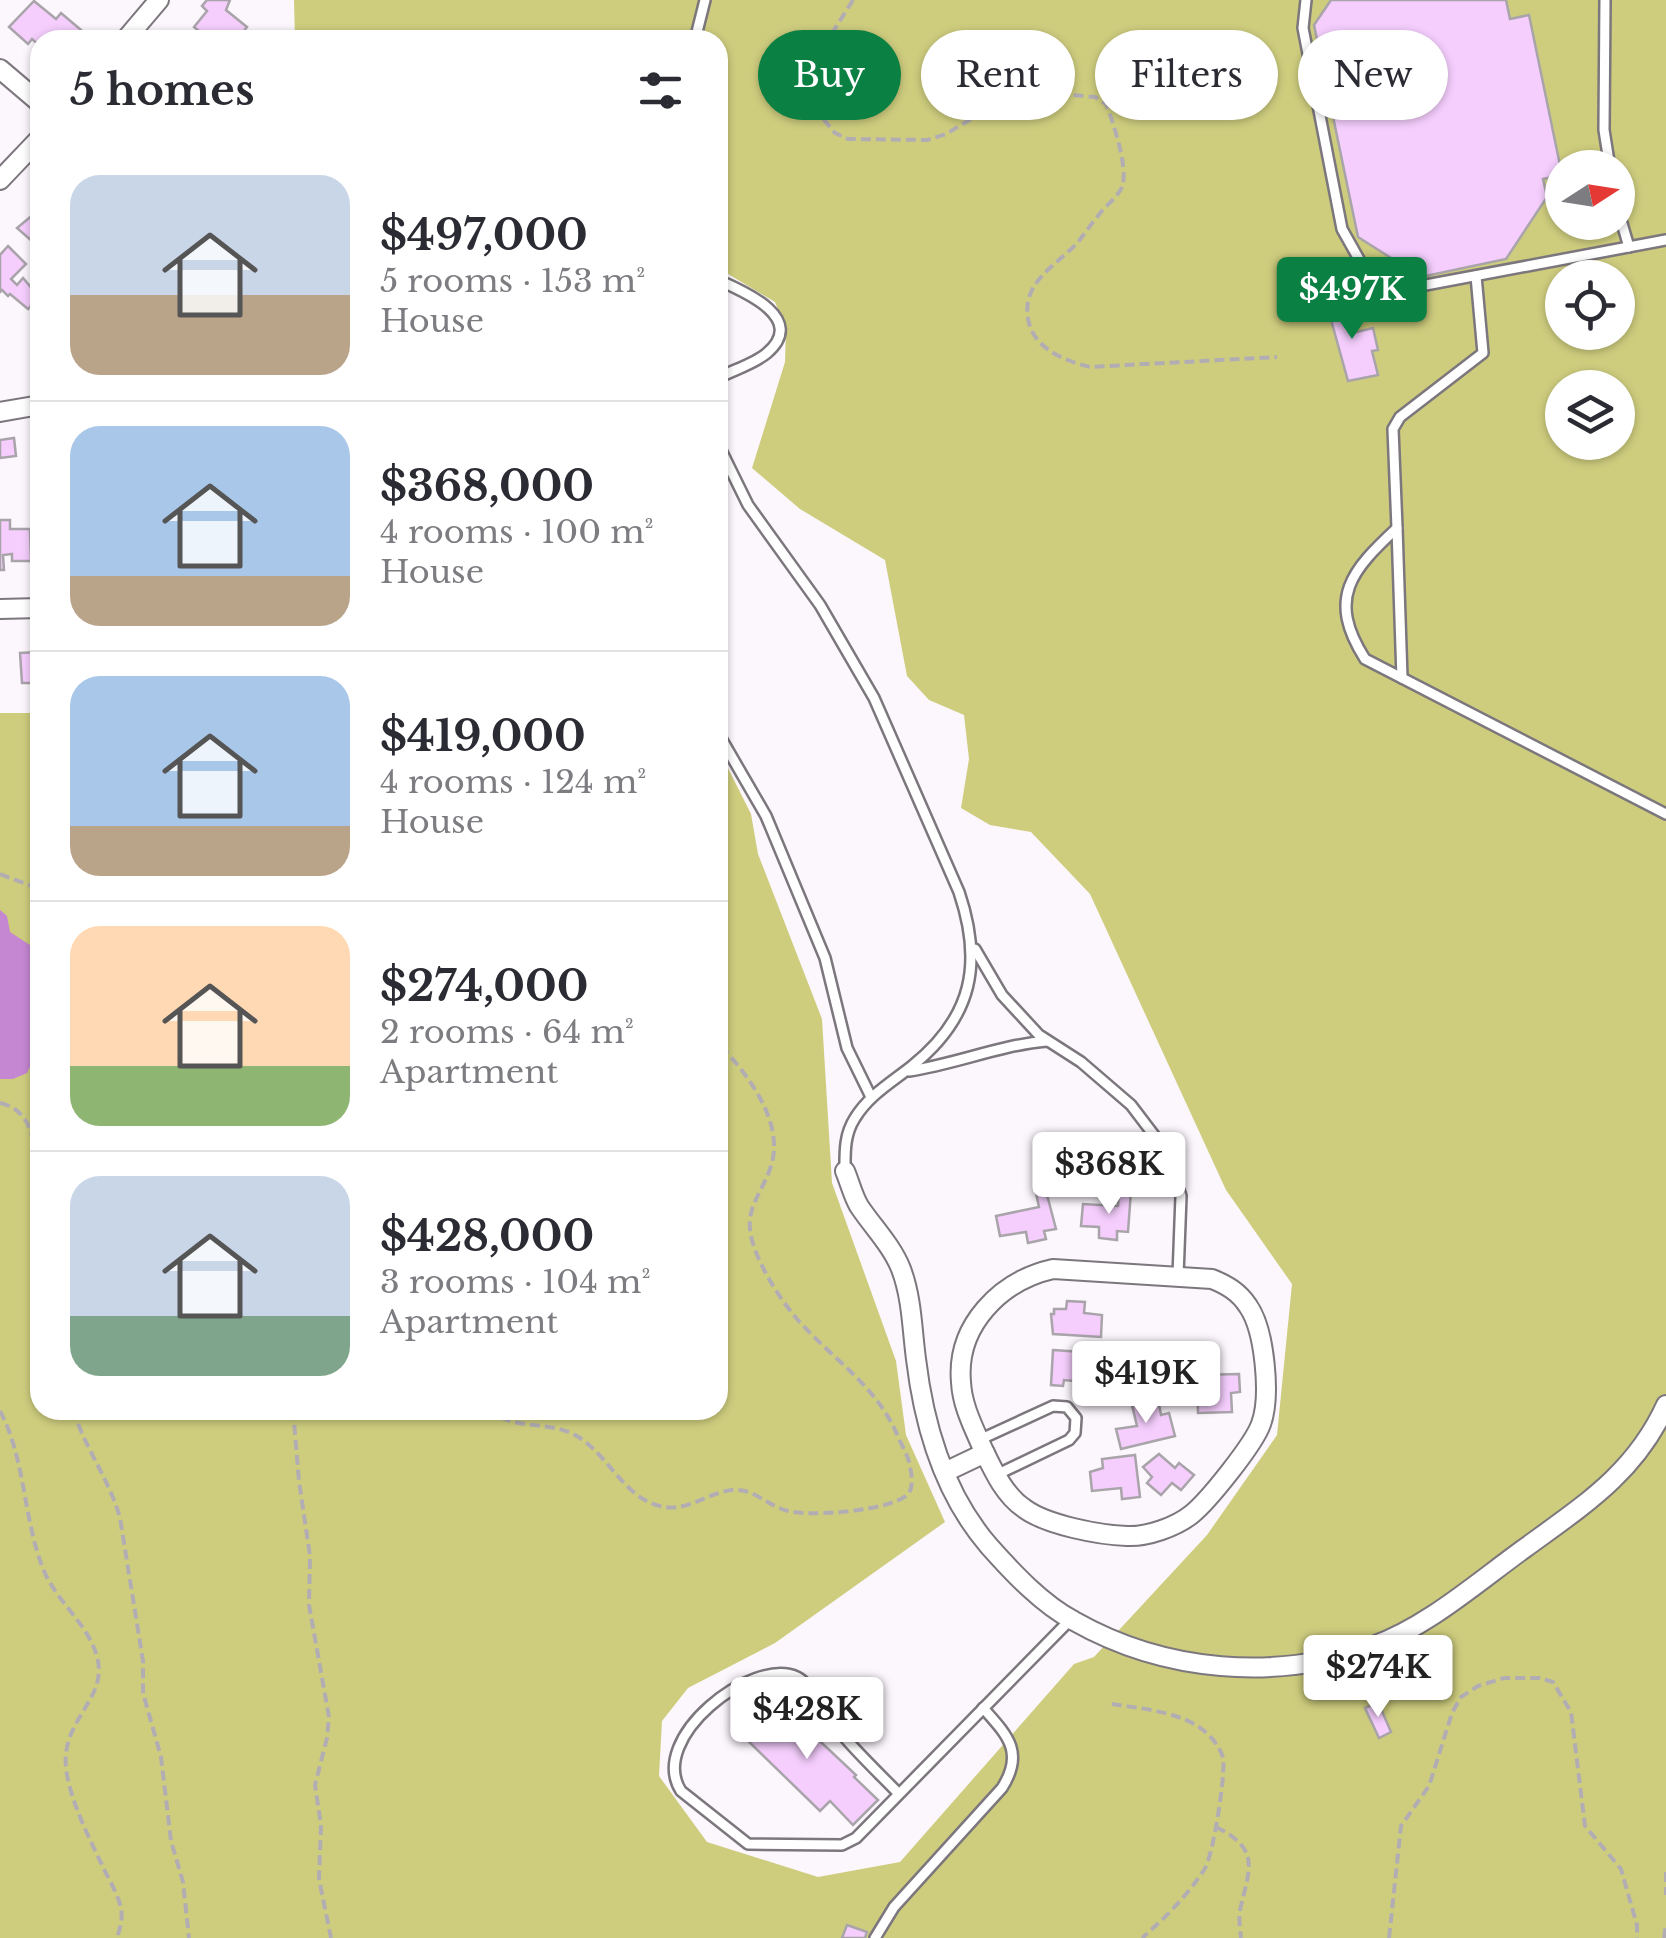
<!DOCTYPE html>
<meta charset="utf-8">
<style>
:root{--surface:#fff;--page:#f7f7f7;--text:#2b2b33;--muted:#7c7c81;--line:#e1e1e2;--accent:#0b8043}
body{margin:0;font-family:"Libre Baskerville",serif;background:var(--page);color:var(--text);height:100vh;display:flex;flex-direction:column;font-size:38px;white-space:nowrap}
*{box-sizing:border-box;margin:0}
p{font-size:32px;color:var(--muted)}
.icon{flex:none;width:55px;height:55px;fill:none;stroke:currentColor;stroke-width:2;stroke-linecap:round;stroke-linejoin:round}
.map{position:relative;flex:1;overflow:hidden}
.drawer{position:absolute;left:30px;top:30px;width:698px;height:1390px;display:flex;flex-direction:column;background:var(--surface);border-radius:30px;box-shadow:0 2px 8px #0004}
.drawer>*{flex:none}
.top-card{position:absolute;left:758px;top:30px;width:758px;height:90px;display:flex;gap:20px}
.needle{width:65px;rotate:78deg}
.controls{position:absolute;left:1545px;top:150px;display:grid;gap:20px}
.controls a{display:grid;place-items:center;width:90px;height:90px;border-radius:50%;background:var(--surface);box-shadow:0 2px 8px #0004;font-size:50px}
.price{position:absolute;translate:-50% -85px;padding:0 22px;border-radius:10px;background:#fff;color:#222;font-size:32px;line-height:65px;filter:drop-shadow(0 2px 5px #0008)}
.price::after{content:'';position:absolute;left:50%;top:60px;width:30px;height:22px;margin-left:-15px;background:inherit;clip-path:polygon(0 0,100% 0,50% 100%)}
.price.on{background:var(--accent);color:#fff}
ul{padding:0;list-style:none}
li{display:flex;align-items:center;gap:30px;height:250px;padding:0 40px}
li+li{border-top:2px solid var(--line)}
li span{display:grid;place-items:center;flex:none;width:280px;height:200px;border-radius:30px;color:#555}
li>.icon{margin-inline-start:auto}
span .icon{width:120px;height:120px;fill:#fffc;stroke-width:1}
li b{font-size:42px}
h2{display:flex;justify-content:space-between;align-items:center;height:120px;padding:0 40px;font-size:42px}
.pill{padding:0 35px;border-radius:45px;background:var(--surface);box-shadow:0 2px 8px #0004;font-size:35px;line-height:90px}
.pill.on{background:var(--accent);color:#fff}
.map>svg:first-child{display:block}
.green{fill:#cecd7e;fill-rule:evenodd}
.water{fill:#c587d2}
.building{fill:#f5cefd;stroke:#a9a4aa;stroke-width:2.5}
.lines{fill:none;stroke-linecap:round;stroke-linejoin:round}
.service-casing{stroke:#7c767d;stroke-width:14}
.minor-casing{stroke:#7c767d;stroke-width:22}
.path{stroke:#b2adb3;stroke-width:4;stroke-dasharray:10 5;stroke-linecap:butt}
.service{stroke:#fff;stroke-width:9}
.minor{stroke:#fff;stroke-width:18}
</style>
<div class="map">
<svg width="1666" height="1938" viewBox="0 0 1666 1938">
<rect width="100%" height="100%" fill="#fcf6fd"/>
<path class="green" d="M294,0H1666V1938H0V713H40V1410H718V748L751,814L758,854L822,1019L832,1183L896,1361L906,1435L945,1522L775,1643L688,1688L662,1721L659,1776L707,1842L818,1877L900,1862L1074,1664L1094,1657L1207,1535L1277,1435L1292,1284L1226,1190L1090,894L1031,832L990,825L961,808L969,759L964,715L929,700L907,676L885,560L800,509L752,468L785,362L786,330L775,302L728,274L718,272V40H295ZM1562,168H1618V222H1562ZM1562,278H1618V332H1562ZM1562,388H1618V442H1562Z"/>
<path class="water" d="M0,910L7,916L10,932L33,947L39,957V1049L27,1073L13,1079H0Z"/>
<g class="building">
<path d="M207,0H230L226,10L247,27L237,40H210L194,27L207,11L202,6Z"/>
<path d="M1331,0H1506L1510,19L1529,15L1562,175L1543,179L1547,197L1506,259L1421,277L1358,237L1314,25Z"/>
<path d="M34,1L56,19L61,13L81,30L73,40H40V46L32,39L28,44L9,27Z"/>
<path d="M40,209V248L17,228Z"/>
<path d="M8,246L26,264L11,279L17,285L23,278L39,297L28,309L10,294L8,296L2,290L0,292V255Z"/>
<path d="M1344,294L1353,333L1373,328L1378,350L1372,351L1378,375L1348,381L1325,298Z"/>
<path d="M14,438L16,456L0,458V440Z"/>
<path d="M0,520H10V529H30L31,561H12V554L3,555L4,570H0Z"/>
<path d="M38,652L40,683H22L20,653Z"/>
<path d="M1046,1191L1056,1229L1044,1231L1046,1239L1028,1243L1026,1232L1000,1236L996,1216L1039,1207L1036,1193Z"/>
<path d="M1119,1191H1131L1128,1232L1117,1231V1240L1099,1238V1227L1081,1226L1083,1204L1118,1206Z"/>
<path d="M1067,1301L1085,1302L1084,1313L1102,1315L1101,1337L1053,1334L1051,1314H1054V1309H1066Z"/>
<path d="M1053,1350L1112,1354L1111,1380L1092,1378L1091,1388L1074,1387L1075,1381L1064,1380L1063,1386L1051,1385Z"/>
<path d="M1239,1374L1240,1392L1231,1393L1232,1412L1198,1413L1197,1375Z"/>
<path d="M1158,1399L1161,1415L1169,1413L1175,1436L1121,1449L1116,1429L1137,1426L1132,1405Z"/>
<path d="M1159,1454L1175,1468L1179,1463L1194,1475L1181,1490L1172,1483L1161,1495L1147,1483L1152,1477L1143,1467Z"/>
<path d="M1135,1455L1140,1497L1122,1499L1121,1488L1092,1491L1090,1472L1103,1468L1102,1459Z"/>
<path d="M773,1697L856,1775L854,1777L878,1800L853,1825L830,1801L820,1811L740,1733Z"/>
<path d="M1378,1702L1391,1732L1379,1738L1365,1708Z"/>
<path d="M847,1925L867,1932L865,1938H842Z"/>
</g>
<g class="lines">
<g class="service-casing">
<g id="service">
<path d="M1306,0L1303,28L1342,229L1365,270L1383,293L1666,240"/>
<path d="M1605,0L1604,130L1610,168"/>
<path d="M695,40L705,0"/>
<path d="M1618,210L1629,247"/>
<path d="M1476,276L1483,353L1400,417L1393,429L1397,528C1352,570 1326,598 1365,659L1666,814"/>
<path d="M718,280C743,291 808,318 767,353C754,364 733,370 718,378"/>
<path d="M718,444L748,505L820,605L874,698L959,892C983,963 973,1017 912,1066C892,1082 869,1095 855,1118C844,1135 845,1153 845,1171"/>
<path d="M1397,528L1402,678"/>
<path d="M718,733L766,816L825,958L847,1048L871,1097"/>
<path d="M975,949L1002,995L1039,1035L1081,1062L1131,1105L1166,1151L1181,1196L1178,1276"/>
<path d="M909,1071C956,1064 1000,1045 1047,1041"/>
<path d="M979,1440L1053,1406L1067,1407L1076,1418L1075,1433L1069,1440L996,1475"/>
<path d="M899,1794C872,1766 842,1739 821,1706C814,1696 809,1683 797,1677C753,1656 647,1738 681,1791L748,1844L842,1845L856,1838L1070,1620"/>
<path d="M875,1938L894,1907L1002,1788C1025,1752 1007,1735 983,1708"/>
</g>
</g>
<g class="minor-casing">
<g id="minor">
<path d="M125,40L159,0"/>
<path d="M0,69L40,103"/>
<path d="M0,180L40,138"/>
<path d="M0,412L40,405"/>
<path d="M0,609L40,608"/>
<path d="M845,1171C850,1183 853,1196 859,1206C873,1227 892,1246 901,1269C912,1298 912,1329 916,1359C924,1426 944,1494 989,1546C1013,1573 1042,1604 1074,1621C1164,1672 1276,1682 1373,1646C1427,1627 1479,1581 1525,1548C1584,1505 1635,1473 1666,1405"/>
<path d="M1053,1269L1212,1279C1227,1285 1239,1292 1248,1306C1265,1330 1271,1397 1261,1424C1254,1444 1209,1500 1192,1514C1176,1527 1147,1537 1127,1536C1099,1535 1047,1525 1025,1509C1004,1495 993,1470 982,1447C973,1426 962,1405 961,1382C956,1326 1000,1281 1053,1269Z"/>
<path d="M945,1472L985,1453"/>
</g>
</g>
<g class="path">
<path d="M853,0L814,62L809,77L815,109L835,133L848,139L927,140L946,134L1008,97L1027,91L1095,97L1106,104C1113,122 1129,169 1122,187C1118,196 1108,204 1102,211C1093,221 1086,232 1078,242C1055,267 1019,283 1029,323C1036,350 1066,361 1090,367L1277,357"/>
<path d="M0,874L40,889"/>
<path d="M0,1103C42,1112 33,1164 40,1195"/>
<path d="M73,1410C85,1448 110,1481 120,1518L143,1661V1693L161,1757L171,1841L183,1882L189,1938"/>
<path d="M293,1410L299,1481L310,1556L309,1605L329,1717L327,1738L315,1785L321,1825L319,1879L331,1938"/>
<path d="M488,1410C516,1432 552,1419 580,1438C609,1457 625,1498 660,1506C687,1513 706,1493 732,1490C755,1488 767,1506 788,1511C810,1517 889,1511 907,1495C914,1489 912,1475 910,1467C909,1457 903,1448 899,1439C878,1386 833,1360 797,1319C780,1299 763,1272 754,1247C742,1211 758,1201 770,1169C787,1124 747,1073 718,1043"/>
<path d="M0,1411C26,1460 23,1520 44,1571C58,1604 91,1626 98,1661C106,1703 57,1721 67,1775C73,1806 89,1838 103,1867C109,1880 118,1894 121,1908C123,1919 120,1928 117,1938"/>
<path d="M1112,1704C1138,1708 1171,1711 1194,1724C1206,1730 1220,1745 1223,1758C1226,1773 1213,1858 1204,1870C1187,1896 1165,1918 1142,1938"/>
<path d="M1216,1827C1260,1849 1250,1867 1241,1906C1238,1916 1240,1928 1241,1938"/>
<path d="M1666,1872V1895"/>
<path d="M1389,1938L1401,1826L1429,1786L1452,1713L1461,1697L1478,1686L1504,1678H1540L1553,1682L1571,1712L1585,1826L1621,1869L1637,1925V1938"/>
<path d="M1664,1938L1666,1925"/>
</g>
<use href="#service" class="service"/>
<use href="#minor" class="minor"/>
</g>
</svg>
<div class="controls">
<a><svg class="needle" viewBox="-14 -14 28 28"><path d="M0-13l5 13h-10z" fill="#e53935"/><path d="M0 13l5-13h-10z" fill="#7c7c81"/></svg></a>
<a><svg class="icon" aria-label="locate" viewBox="0 0 24 24"><circle cx="12" cy="12" r="6"/><path d="M12 2v4M12 18v4M2 12h4M18 12h4"/></svg></a>
<a><svg class="icon" aria-label="layers" viewBox="0 0 24 24"><path d="M12 4l9 5-9 5-9-5zM3 14l9 5 9-5"/></svg></a>
</div>
<b class="price on" style="left:1352px;top:342px">$497K</b>
<b class="price" style="left:1109px;top:1217px">$368K</b>
<b class="price" style="left:1146px;top:1426px">$419K</b>
<b class="price" style="left:1378px;top:1720px">$274K</b>
<b class="price" style="left:807px;top:1762px">$428K</b>
<div class="top-card">
<a class="pill on">Buy</a>
<a class="pill">Rent</a>
<a class="pill">Filters</a>
<a class="pill">New</a>
</div>
<section class="drawer">
<h2>5 homes<svg class="icon" aria-label="filters" viewBox="0 0 24 24"><path d="M4 7h16M4 17h16"/><circle cx="9" cy="7" r="2"/><circle cx="15" cy="17" r="2"/></svg></h2>
<ul>
<li><span style="background:linear-gradient(#c9d6e8 60%,#b9a48a 0)"><svg class="icon" aria-label="home" viewBox="0 0 24 24"><path d="M3 11l9-7 9 7M6 9v11h12V9"/></svg></span><div><b>$497,000</b><p>5 rooms · 153 m²</p><p>House</p></div></li>
<li><span style="background:linear-gradient(#a9c7e8 75%,#b9a48a 0)"><svg class="icon" aria-label="home" viewBox="0 0 24 24"><path d="M3 11l9-7 9 7M6 9v11h12V9"/></svg></span><div><b>$368,000</b><p>4 rooms · 100 m²</p><p>House</p></div></li>
<li><span style="background:linear-gradient(#a9c7e8 75%,#b9a48a 0)"><svg class="icon" aria-label="home" viewBox="0 0 24 24"><path d="M3 11l9-7 9 7M6 9v11h12V9"/></svg></span><div><b>$419,000</b><p>4 rooms · 124 m²</p><p>House</p></div></li>
<li><span style="background:linear-gradient(#ffd9b3 70%,#8fb573 0)"><svg class="icon" aria-label="home" viewBox="0 0 24 24"><path d="M3 11l9-7 9 7M6 9v11h12V9"/></svg></span><div><b>$274,000</b><p>2 rooms · 64 m²</p><p>Apartment</p></div></li>
<li><span style="background:linear-gradient(#c9d6e8 70%,#7fa58c 0)"><svg class="icon" aria-label="home" viewBox="0 0 24 24"><path d="M3 11l9-7 9 7M6 9v11h12V9"/></svg></span><div><b>$428,000</b><p>3 rooms · 104 m²</p><p>Apartment</p></div></li>
</ul>
</section>
</div>
